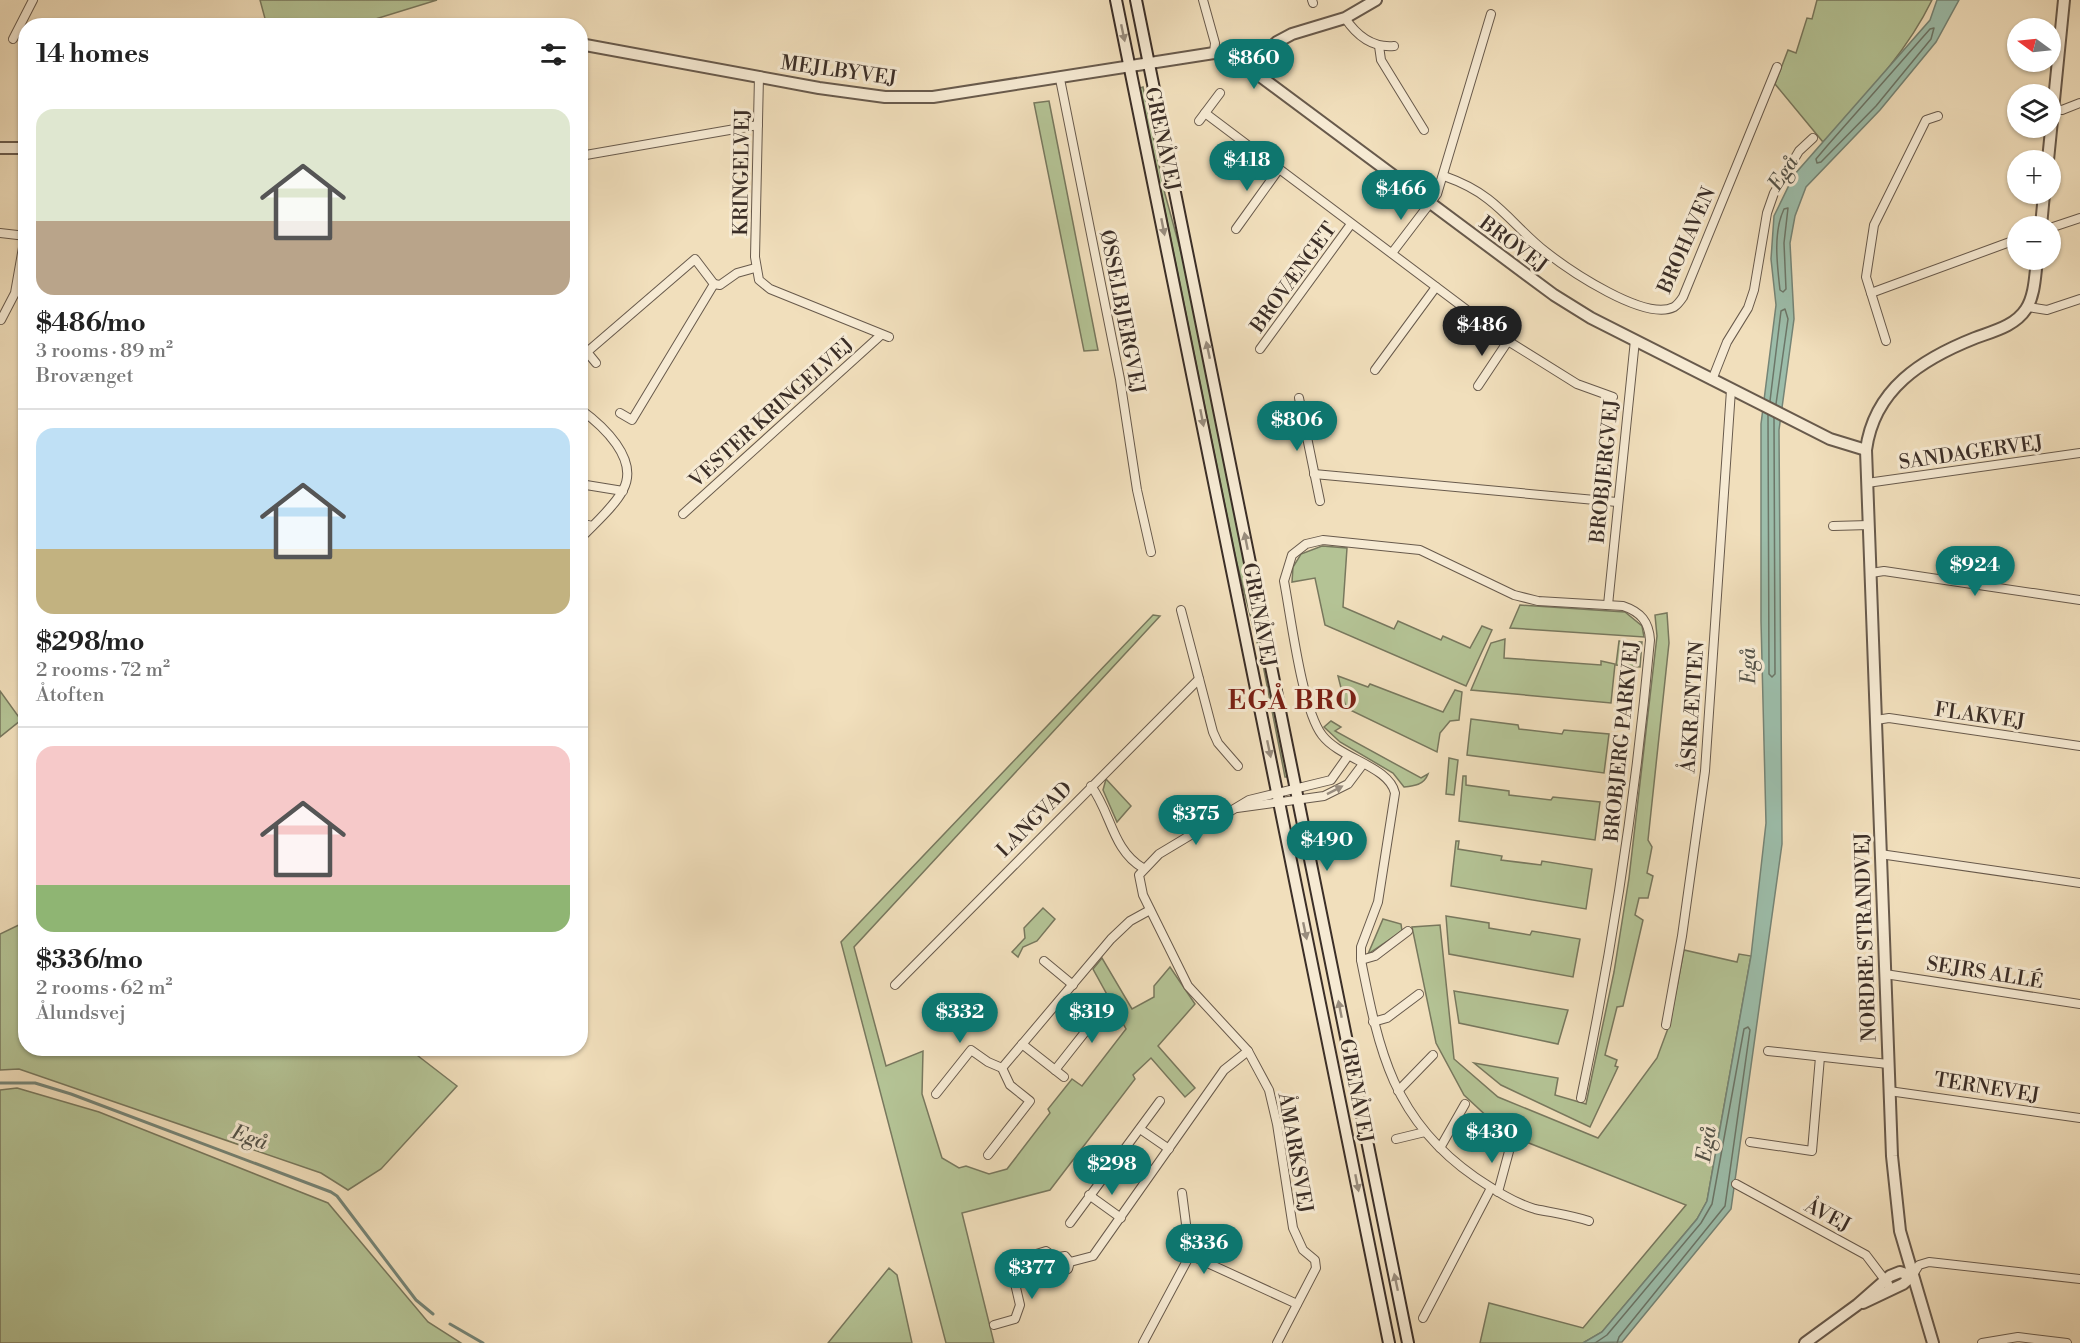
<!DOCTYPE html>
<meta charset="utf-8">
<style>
:root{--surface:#fff;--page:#f6f6f6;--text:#222;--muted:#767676;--line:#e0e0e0;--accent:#0f766e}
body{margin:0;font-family:"Libre Bodoni",serif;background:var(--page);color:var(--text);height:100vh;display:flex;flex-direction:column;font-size:22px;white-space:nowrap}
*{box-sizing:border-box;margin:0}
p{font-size:20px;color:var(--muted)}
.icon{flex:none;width:33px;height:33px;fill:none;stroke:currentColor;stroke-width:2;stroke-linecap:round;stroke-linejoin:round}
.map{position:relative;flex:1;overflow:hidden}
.sheet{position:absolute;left:18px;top:18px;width:570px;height:1038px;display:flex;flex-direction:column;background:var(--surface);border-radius:24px;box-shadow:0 2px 4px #0004}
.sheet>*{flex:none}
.needle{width:39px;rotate:285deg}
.buttons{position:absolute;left:2007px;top:18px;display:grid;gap:12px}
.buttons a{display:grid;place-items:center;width:54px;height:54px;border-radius:50%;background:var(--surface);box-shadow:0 2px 4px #0004;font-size:30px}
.price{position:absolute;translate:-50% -51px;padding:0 14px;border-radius:21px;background:var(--accent);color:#fff;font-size:20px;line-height:39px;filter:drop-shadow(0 2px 3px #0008)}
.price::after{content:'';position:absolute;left:50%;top:36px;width:18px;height:14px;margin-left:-9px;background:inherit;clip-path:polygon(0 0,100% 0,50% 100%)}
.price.current{background:#222;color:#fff}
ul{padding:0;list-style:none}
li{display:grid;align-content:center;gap:12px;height:318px;padding:0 18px}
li+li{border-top:2px solid var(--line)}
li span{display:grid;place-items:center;height:186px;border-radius:18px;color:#555}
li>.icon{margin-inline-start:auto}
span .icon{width:108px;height:108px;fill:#fffc;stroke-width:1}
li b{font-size:26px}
h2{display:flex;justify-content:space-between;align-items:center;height:72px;padding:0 18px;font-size:26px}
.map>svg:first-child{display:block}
.green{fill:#b4c395;stroke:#78785e;stroke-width:1.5}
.water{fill:#9cbdaa;stroke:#758476;stroke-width:1.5}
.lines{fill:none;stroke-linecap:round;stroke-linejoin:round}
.shore{stroke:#6c7668;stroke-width:1.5}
.stream{stroke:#758476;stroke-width:3}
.minor-casing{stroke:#685a4c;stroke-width:10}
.tertiary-casing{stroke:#685a4c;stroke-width:14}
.secondary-casing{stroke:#3b2e27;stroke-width:14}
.minor{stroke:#f6ead3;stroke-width:8}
.tertiary{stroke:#f6ead3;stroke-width:10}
.secondary{stroke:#f6ead3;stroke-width:10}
.oneway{fill:#988c7d}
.labels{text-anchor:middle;stroke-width:6;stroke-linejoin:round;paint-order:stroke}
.street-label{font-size:20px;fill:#3b2e27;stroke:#f6ead3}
.water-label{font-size:21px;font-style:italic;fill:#535248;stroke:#f6ead3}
.district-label{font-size:26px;font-weight:bold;letter-spacing:1.5px;fill:#7a1f14;stroke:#f6ead3}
</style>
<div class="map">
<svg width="2080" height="1343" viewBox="0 0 2080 1343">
<rect width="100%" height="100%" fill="#f1dfbc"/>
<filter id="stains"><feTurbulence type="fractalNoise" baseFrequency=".00333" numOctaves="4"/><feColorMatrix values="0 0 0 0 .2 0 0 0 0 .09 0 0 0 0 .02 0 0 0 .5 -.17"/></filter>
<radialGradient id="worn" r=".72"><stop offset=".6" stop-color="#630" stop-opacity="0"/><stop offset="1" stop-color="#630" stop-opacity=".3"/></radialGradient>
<g class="green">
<path d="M260,0H437L356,25L267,26Z"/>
<path d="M1817,0H1932C1906,54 1863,98 1823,142L1775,84L1788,50L1796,53L1807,18L1812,19Z"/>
<path d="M1143,87L1165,194L1185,267L1288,777H1285L1263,665L1236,560L1140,88Z"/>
<path d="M1049,101L1098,350L1084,351L1034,103Z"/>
<path d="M1322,546L1347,548L1343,607L1394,629L1398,621L1441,640L1443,636L1470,648L1482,626L1492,630L1466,686L1325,625L1315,578L1292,582L1293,567L1301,554Z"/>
<path d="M1520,605L1625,612L1642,626L1644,637L1510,628Z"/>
<path d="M1667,613L1669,643L1648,840L1652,847L1647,873L1653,876L1648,898H1639L1635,915L1643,920L1623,1006L1617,1007L1605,1055L1617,1060L1615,1066L1618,1067L1590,1127L1501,1085L1474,1063L1558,1078L1555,1095L1586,1104L1614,972L1629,878L1657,636L1655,615Z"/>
<path d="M1153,615L1160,616L854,947L886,1066L923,1051L922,1094L942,1158L959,1168L966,1166L989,1174L1007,1169L1050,1113L1048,1109L1072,1079L1082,1086L1126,1029L1093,969L1102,958L1132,1009L1154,997V986L1170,967L1195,1004L1158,1046L1195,1088L1185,1097L1151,1058L1133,1075L1135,1079L1050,1190L962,1213L994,1343H946L841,942Z"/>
<path d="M1505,639L1504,658L1601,665V661L1615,664L1611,703L1471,690L1491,643Z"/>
<path d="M1619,641L1642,642L1640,667L1616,665Z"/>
<path d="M1338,676L1368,687L1370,684L1443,712L1455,690L1462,692L1459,720L1450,721L1440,733L1437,752L1346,708Z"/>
<path d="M0,691L21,720L0,737Z"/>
<path d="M1471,719L1518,725L1519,729L1562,734L1564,730L1609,734L1604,773L1467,755Z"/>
<path d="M1331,721L1341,727L1335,731L1421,778L1428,774C1424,785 1414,786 1404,787L1393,773L1340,742L1324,727Z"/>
<path d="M1449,758L1458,760L1454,795L1446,794Z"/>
<path d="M1463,776H1466V785L1509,791V795L1551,800L1553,797L1600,802L1595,840L1459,821Z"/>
<path d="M1106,779L1131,806L1117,822L1103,790Z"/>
<path d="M1456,841H1459L1458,849L1502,856L1501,860L1541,865L1542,861L1592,869L1586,909L1451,886Z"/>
<path d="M1043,908L1055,919L1037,941L1023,947L1018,957L1012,952L1025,938L1024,928Z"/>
<path d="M1446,916L1489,923V928L1530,935L1532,931L1580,939L1573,977L1449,954Z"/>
<path d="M1383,919L1401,924L1402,931L1368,954Z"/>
<path d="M25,922L26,1048L409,1049L457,1086L381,1169L348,1190L321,1173L19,1069L0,1070V934Z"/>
<path d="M1440,925L1454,1059L1498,1097L1598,1138L1657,1058L1670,1023L1684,950L1737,962L1739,954L1751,956L1707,1201L1697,1219L1602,1332L1583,1343H1480L1489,1303L1583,1328L1686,1205L1506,1134L1464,1095L1436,1043L1412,927Z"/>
<path d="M1454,991L1568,1010L1558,1044L1459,1023Z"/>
<path d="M17,1088L99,1112L328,1203L428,1322L461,1343H0V1090Z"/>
<path d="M889,1268L897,1275L912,1343H828Z"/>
</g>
<path class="water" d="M1937,0H1959L1936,42L1880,110L1806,187L1795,216L1790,243L1794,319L1779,430L1782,844L1731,1209L1622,1342L1583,1343L1602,1332L1697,1219L1707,1201L1751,956L1766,823L1761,621V424L1776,305L1771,259L1774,216L1794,175L1930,20Z"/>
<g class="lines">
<g class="shore">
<path d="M1934,28L1931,39L1876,106L1821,162L1817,163L1816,159L1827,146L1930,29Z"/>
<path d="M1788,208L1784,243L1786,289L1783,292L1780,290C1777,264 1773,232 1784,209Z"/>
<path d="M1770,401L1781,311L1785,309L1788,319L1776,404"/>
<path d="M1768,415L1769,674L1772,677L1775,674L1774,418"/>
<path d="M1595,1343L1607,1335L1701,1223L1712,1204L1744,1029L1748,1027L1750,1030L1725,1206L1619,1337L1617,1343"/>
</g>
<g class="stream">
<path d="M0,1083H35L71,1094L331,1192L337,1196L416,1300L433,1314"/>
<path d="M450,1324L483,1343"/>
</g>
<g class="minor-casing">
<g id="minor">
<path d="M1203,0L1215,43L1214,53"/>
<path d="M1312,0L1313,3"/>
<path d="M1345,18C1357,36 1372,48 1394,46"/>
<path d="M13,39L33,0"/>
<path d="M1379,46L1381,60L1424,130"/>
<path d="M759,76L755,257L759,280L770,289L889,337"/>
<path d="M1060,79L1120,379L1137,490L1151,552"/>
<path d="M2052,109L2062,110L2080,103"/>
<path d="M1205,113L1508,341L1577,384L1613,397"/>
<path d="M1199,121L1220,93"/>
<path d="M580,156L758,125"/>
<path d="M1444,176C1461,182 1474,188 1488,199C1509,215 1525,236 1546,252C1569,270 1645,322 1674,307C1677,305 1681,300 1683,297L1777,67"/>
<path d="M2050,228L2080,218"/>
<path d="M1236,229L1279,169"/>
<path d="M0,233L26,236"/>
<path d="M1392,253L1437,194L1491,14"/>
<path d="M714,284L720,285L737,273L755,268"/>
<path d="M1871,293L2018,239"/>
<path d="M2028,307L2047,310L2080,299"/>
<path d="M1,320L15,293L25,236"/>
<path d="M1886,341L1866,277L1874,225L1926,120L1938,116"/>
<path d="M1260,349L1351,224"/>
<path d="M596,363L587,352L695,259L714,284L632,420L620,413"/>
<path d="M1375,370L1436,287"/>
<path d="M1712,380L1727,342L1748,308L1754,290L1767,213L1774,193L1799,151L1813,138"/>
<path d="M1478,386L1508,341"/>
<path d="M1299,398L1320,501"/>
<path d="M580,409C602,425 640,459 623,490C614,507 594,524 580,539"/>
<path d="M1314,474L1617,502"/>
<path d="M1867,483L2080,453"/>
<path d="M580,484L623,491"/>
<path d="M683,514L881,335"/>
<path d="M580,523L592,526"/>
<path d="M1833,526L1869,525"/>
<path d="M1871,573L1884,571L2080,600"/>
<path d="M1608,605L1635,340"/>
<path d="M1181,610L1213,732L1218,743L1238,766"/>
<path d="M1876,720L1889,718L2080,746"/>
<path d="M1091,786C1111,812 1112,850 1143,868"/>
<path d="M1237,808L1324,796L1348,784L1363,764"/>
<path d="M1880,854L2080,883"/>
<path d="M1361,960L1375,956L1408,931"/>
<path d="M1044,961L1073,985"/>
<path d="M1885,974L2080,1004"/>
<path d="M895,985L1199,679"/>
<path d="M1373,1022L1387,1018L1419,994"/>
<path d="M1666,1025L1682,936L1705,771L1731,390"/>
<path d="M1022,1044L1064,1077"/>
<path d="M1768,1051L1888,1064"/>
<path d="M1002,1068L1111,939L1130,921L1150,910"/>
<path d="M1055,1070L1108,1003"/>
<path d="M1398,1091L1433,1055"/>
<path d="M1889,1091L2080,1118"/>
<path d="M936,1094L971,1050L988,1062L1002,1068L1010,1085L1030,1101L988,1155"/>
<path d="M1581,1098C1613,946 1636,795 1650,640C1649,622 1641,612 1623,606L1538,601L1514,595L1420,550L1323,540L1306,544L1292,555L1284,581C1291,617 1302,709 1322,735C1340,759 1389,766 1395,793L1378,902L1361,947V960C1379,1051 1393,1120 1475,1177C1493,1189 1514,1203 1535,1209C1554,1213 1570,1215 1589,1221"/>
<path d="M1140,1129L1169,1149"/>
<path d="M1396,1139L1425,1132"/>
<path d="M1750,1142L1812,1151L1820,1057"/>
<path d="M1440,1148L1465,1104"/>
<path d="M1736,1184L1866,1255L1888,1284"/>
<path d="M1498,1192L1511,1144"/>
<path d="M1182,1193L1190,1255"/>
<path d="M1089,1195L1121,1218"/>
<path d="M1070,1223L1160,1101"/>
<path d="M1070,1262L1065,1256L1059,1257L1055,1266L1063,1271L1068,1269L1070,1262L1093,1256L1224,1070L1248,1051"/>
<path d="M1912,1276L1919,1265L1929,1262L2080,1279"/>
<path d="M1423,1318L1491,1188"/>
<path d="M994,1325L1015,1319L1020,1305L1010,1262L1046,1251L1056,1258"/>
<path d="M1143,1343L1190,1255L1297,1304"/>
<path d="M1277,1343L1316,1268L1315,1260L1303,1250L1293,1228L1277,1124L1269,1090L1248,1051L1188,986L1143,895L1139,875L1159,854L1249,800L1331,780L1348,756"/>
<path d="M1982,1343L2018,1337L2067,1343"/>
</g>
</g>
<g class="tertiary-casing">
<g id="tertiary">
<path d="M580,44L819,88L885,97H933L1214,53L1233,58L1249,68L1554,295L1591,318L1830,439L1866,450"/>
<path d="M1249,68L1277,42L1292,34L1345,18L1376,0"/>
<path d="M0,148H26"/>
<path d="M2048,160L2064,0"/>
<path d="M2041,226L2044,194"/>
<path d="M1863,1303L1903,1284L1912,1276"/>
<path d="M1805,1343L1857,1305L1890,1276L1900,1272L1912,1276"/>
<path d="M1933,1343L1900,1231L1892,1156L1866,450C1874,389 1922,359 1975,338C1994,331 2015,326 2026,309C2035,295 2035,275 2037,260"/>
</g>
</g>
<g class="secondary-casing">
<g id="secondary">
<path d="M1116,0L1389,1343"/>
<path d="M1136,0L1408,1343"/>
</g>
</g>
<use href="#minor" class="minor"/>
<use href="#tertiary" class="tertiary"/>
<use href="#secondary" class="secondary"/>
</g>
<defs><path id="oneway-solid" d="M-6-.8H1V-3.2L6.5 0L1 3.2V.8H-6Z" transform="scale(1.5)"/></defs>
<g class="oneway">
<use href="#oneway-solid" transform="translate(1123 33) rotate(78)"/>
<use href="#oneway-solid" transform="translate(1163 227) rotate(79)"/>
<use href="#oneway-solid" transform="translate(1208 350) rotate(-102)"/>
<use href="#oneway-solid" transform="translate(1202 418) rotate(79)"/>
<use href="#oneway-solid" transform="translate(1246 541) rotate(-101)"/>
<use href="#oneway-solid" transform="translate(1269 749) rotate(78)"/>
<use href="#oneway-solid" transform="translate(1335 790) rotate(-27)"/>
<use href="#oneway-solid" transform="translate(1305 931) rotate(78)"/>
<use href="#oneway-solid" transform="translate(1340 1009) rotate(-101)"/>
<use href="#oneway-solid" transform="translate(1357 1183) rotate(79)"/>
<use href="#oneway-solid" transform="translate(1396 1282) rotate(-102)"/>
</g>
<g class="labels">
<g class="street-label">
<text transform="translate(839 70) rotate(8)" y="7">MEJLBYVEJ</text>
<text transform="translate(1163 139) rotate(78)" y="7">GRENÅVEJ</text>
<text transform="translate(741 172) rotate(-89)" y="7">KRINGELVEJ</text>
<text transform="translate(1686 240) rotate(-66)" y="7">BROHAVEN</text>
<text transform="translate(1514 244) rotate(37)" y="7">BROVEJ</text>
<text transform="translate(1293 277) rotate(-54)" y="7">BROVÆNGET</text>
<text transform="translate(1123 312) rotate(79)" y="7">ØSSELBJERGVEJ</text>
<text transform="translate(771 412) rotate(-42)" y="7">VESTER KRINGELVEJ</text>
<text transform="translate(1971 452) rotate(-8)" y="7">SANDAGERVEJ</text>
<text transform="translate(1604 471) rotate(-84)" y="7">BROBJERGVEJ</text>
<text transform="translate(1260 615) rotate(79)" y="7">GRENÅVEJ</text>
<text transform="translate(1692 707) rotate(-86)" y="7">ÅSKRÆNTEN</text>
<text transform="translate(1980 715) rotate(8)" y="7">FLAKVEJ</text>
<text transform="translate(1621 741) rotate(-84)" y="7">BROBJERG PARKVEJ</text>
<text transform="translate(1034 819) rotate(-45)" y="7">LANGVAD</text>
<text transform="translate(1865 937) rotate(-92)" y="7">NORDRE STRANDVEJ</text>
<text transform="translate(1985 972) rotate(9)" y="7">SEJRS ALLÉ</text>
<text transform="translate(1987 1087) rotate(9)" y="7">TERNEVEJ</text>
<text transform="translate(1357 1091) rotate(79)" y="7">GRENÅVEJ</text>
<text transform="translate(1296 1153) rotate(80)" y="7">ÅMARKSVEJ</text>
<text transform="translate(1828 1215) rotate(28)" y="7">ÅVEJ</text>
</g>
<g class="water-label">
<text transform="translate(1783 173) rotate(-57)" y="7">Egå</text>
<text transform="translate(1748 666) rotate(-91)" y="7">Egå</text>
<text transform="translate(250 1137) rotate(20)" y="7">Egå</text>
<text transform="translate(1706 1144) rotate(-81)" y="7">Egå</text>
</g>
<g class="district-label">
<text x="1293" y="709">EGÅ BRO</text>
</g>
</g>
<rect width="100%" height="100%" filter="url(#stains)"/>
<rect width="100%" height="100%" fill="url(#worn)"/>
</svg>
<div class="buttons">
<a><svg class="needle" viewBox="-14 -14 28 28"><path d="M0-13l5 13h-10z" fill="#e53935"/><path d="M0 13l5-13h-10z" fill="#767676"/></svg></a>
<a><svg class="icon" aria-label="layers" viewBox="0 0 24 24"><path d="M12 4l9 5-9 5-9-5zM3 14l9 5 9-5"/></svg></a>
<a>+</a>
<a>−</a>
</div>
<b class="price" style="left:1254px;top:90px">$860</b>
<b class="price" style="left:1247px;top:192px">$418</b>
<b class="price" style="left:1401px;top:221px">$466</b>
<b class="price current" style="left:1482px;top:357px">$486</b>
<b class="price" style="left:1297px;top:452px">$806</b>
<b class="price" style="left:1975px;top:597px">$924</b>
<b class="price" style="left:1196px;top:846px">$375</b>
<b class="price" style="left:1327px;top:872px">$490</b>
<b class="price" style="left:960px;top:1044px">$332</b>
<b class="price" style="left:1092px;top:1044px">$319</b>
<b class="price" style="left:1492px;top:1164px">$430</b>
<b class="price" style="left:1112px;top:1196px">$298</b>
<b class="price" style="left:1204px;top:1275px">$336</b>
<b class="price" style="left:1032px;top:1300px">$377</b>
<section class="sheet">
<h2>14 homes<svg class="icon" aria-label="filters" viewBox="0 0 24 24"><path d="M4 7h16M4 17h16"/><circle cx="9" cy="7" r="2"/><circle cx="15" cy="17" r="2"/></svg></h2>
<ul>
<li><span style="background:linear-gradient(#dfe7d0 60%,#b9a48a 0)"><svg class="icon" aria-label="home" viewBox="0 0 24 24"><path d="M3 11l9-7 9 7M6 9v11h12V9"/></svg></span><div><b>$486/mo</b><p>3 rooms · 89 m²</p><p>Brovænget</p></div></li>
<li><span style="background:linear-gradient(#bfe0f5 65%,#c2b280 0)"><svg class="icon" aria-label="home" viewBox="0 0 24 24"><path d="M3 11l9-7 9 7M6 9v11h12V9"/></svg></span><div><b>$298/mo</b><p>2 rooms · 72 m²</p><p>Åtoften</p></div></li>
<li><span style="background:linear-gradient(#f6c9c9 75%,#8fb573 0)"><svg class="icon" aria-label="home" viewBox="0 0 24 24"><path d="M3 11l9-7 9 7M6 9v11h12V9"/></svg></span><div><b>$336/mo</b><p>2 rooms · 62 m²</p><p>Ålundsvej</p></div></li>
</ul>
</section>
</div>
